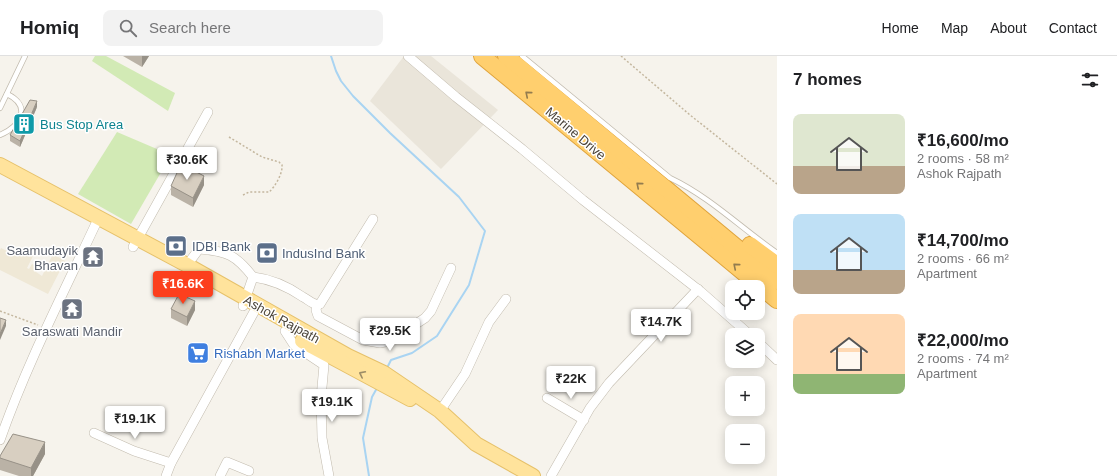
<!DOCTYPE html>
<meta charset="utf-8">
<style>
:root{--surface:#fff;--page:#f2f2f2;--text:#202124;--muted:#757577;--line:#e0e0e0;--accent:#fc3f1d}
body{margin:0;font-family:Helvetica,sans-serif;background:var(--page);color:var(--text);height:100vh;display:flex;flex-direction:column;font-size:15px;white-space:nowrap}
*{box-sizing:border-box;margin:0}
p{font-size:13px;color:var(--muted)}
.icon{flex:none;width:22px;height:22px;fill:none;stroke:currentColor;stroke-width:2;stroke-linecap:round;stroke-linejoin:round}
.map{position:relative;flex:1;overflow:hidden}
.drawer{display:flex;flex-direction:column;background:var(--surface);width:340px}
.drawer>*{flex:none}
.fabs{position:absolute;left:725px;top:224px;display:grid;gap:8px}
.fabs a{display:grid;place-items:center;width:40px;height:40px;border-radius:8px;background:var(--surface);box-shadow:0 2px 10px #0003;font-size:20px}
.price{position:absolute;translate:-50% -34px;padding:0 9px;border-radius:4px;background:#fff;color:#222;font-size:13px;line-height:26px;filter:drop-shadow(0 1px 2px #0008)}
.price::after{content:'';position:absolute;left:50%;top:24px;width:12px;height:9px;margin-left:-6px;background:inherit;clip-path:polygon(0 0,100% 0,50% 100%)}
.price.active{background:var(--accent);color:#fff}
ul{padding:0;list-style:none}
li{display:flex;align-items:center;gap:12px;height:100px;padding:0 16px}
li span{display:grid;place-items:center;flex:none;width:112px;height:80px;border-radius:8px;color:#555}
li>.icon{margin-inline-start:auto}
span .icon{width:48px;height:48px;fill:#fffc;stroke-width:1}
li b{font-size:17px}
h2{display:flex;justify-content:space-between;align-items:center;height:48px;padding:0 16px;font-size:17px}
header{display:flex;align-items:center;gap:24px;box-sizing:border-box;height:56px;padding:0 20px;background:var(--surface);border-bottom:1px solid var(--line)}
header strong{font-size:19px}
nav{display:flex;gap:22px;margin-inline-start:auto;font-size:14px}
.search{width:280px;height:36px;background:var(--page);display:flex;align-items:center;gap:10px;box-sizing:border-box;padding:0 14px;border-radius:8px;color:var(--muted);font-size:15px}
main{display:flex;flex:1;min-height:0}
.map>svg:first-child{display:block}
.residential{fill:#eae5da}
.education{fill:#efe8d6}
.green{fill:#d2eab5}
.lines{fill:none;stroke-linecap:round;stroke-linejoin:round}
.stream{stroke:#a9d4f2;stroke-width:2}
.lane-casing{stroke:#c2bbae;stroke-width:6}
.street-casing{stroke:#c2bbae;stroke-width:10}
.primary-casing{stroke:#e6c16a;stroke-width:16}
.highway-casing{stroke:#e0a43c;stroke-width:18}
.path{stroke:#c4b79f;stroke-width:1.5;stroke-dasharray:2 2;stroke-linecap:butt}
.lane{stroke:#fff;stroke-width:4.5}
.street{stroke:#fff;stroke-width:9}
.primary{stroke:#ffe39c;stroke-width:14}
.highway{stroke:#ffcf6e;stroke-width:16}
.wall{fill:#bab2a6}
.shaded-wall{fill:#979187}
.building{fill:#d8cfc1;stroke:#979187}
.oneway{stroke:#937c4e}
.oneway2{stroke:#9c8c66}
.labels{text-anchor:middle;stroke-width:3;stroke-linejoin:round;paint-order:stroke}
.culture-label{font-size:13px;fill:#0d838f;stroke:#fff;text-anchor:start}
.street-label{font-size:13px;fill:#4b4439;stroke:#fff}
.service-label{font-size:13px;fill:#4e5e75;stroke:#fff;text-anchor:start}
.worship-label{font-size:13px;fill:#5b616d;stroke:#fff;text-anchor:end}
.shop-label{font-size:13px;fill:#366cbe;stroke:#fff;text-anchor:start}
</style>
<header>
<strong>Homiq</strong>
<div class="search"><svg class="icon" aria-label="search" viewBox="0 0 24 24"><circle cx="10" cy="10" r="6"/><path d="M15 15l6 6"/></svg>Search here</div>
<nav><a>Home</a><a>Map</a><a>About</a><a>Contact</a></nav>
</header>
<main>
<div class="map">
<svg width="777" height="420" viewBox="0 0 777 420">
<rect width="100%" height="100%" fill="#f6f3ec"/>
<path class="residential" d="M404,0H431L498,54L441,113L370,45Z"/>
<path class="education" d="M11,189L33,200L27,212L29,213L32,208L39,211L36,216L42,220L53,198L65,205L48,238L0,214V194L1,192L7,195Z"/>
<g class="green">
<path d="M95,0H106L175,37L168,55L92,5Z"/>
<path d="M117,76L171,99L131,168L78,138Z"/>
</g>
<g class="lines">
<g class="stream">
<path d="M331,0L336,15L341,25L353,40L390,77L459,141L485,175L469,229L437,280L412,297L391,304L387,312"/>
<path d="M369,420L363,382L372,341L377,332"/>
</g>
<g class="lane-casing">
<g id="lane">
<path d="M522,0L670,122C710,141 741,172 777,197"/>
<path d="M0,52L25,0"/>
<path d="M0,79C21,70 32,50 7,38"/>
</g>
</g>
<g class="street-casing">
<g id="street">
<path d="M408,0L456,41L522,93L583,144L700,235L750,279"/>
<path d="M133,191L208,56"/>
<path d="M187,209L199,193C227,195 236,199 253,221L243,250"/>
<path d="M253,221C272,223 287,230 303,241C309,244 314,250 320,248L373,163"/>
<path d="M317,249L316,254L318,260L363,284L380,287L390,285L425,262L431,255L451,212"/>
<path d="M285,275L294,289L324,309L321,342L322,382L329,420"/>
<path d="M758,286L777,304"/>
<path d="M547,342L584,364"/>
<path d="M440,355L465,318L489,266L506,243"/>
<path d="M94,377L134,395L171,407"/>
<path d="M0,384C27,307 64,236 98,163"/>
<path d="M166,420L171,407L254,256"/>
<path d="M220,420L227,406L249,415"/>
<path d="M551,420L590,352L609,327L698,233"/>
</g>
</g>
<g class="primary-casing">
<g id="primary">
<path d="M0,109L187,209L348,300L384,317L440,355L476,388L533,420"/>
<path d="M302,285L410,343"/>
</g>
</g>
<g class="highway-casing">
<g id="highway">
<path d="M482,0L777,244"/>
<path d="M506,0L777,225"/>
<path d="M750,189L777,209"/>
</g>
</g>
<g class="path">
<path d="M621,0L690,59L777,128"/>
<path d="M229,81L262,101L279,106L282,109C283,117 275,131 269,136H249L243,139"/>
<path d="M0,255L38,269"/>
</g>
<use href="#lane" class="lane"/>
<use href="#street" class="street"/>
<use href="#primary" class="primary"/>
<use href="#highway" class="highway"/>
</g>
<g class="wall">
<path d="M123,0H149L142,11Z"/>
<path d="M37,51L20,91L10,85V79Z"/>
<path d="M204,129L193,151L171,139V130Z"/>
<path d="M171,253L195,254L187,270L171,262Z"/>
<path d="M45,398L33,420H19L0,414V400Z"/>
</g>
<g class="shaded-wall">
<path d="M142,0H149L142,11Z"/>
<path d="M37,45V51L20,91V85Z"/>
<path d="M204,120V129L193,151V142Z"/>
<path d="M195,245V254L187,270V261Z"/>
<path d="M6,264V270L0,284V278Z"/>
<path d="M45,386V398L33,420H31V412Z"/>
</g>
<g class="building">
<path d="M30,44L37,45L20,85L10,79Z"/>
<path d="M181,108L204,120L193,142L171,130Z"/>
<path d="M179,238L195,245L187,261L171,253Z"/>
<path d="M0,262L6,264L0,278Z"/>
<path d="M13,378L45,386L31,412L0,402V400Z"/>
</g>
<defs><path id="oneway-chevron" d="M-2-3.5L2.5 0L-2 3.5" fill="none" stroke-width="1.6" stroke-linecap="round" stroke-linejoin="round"/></defs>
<g class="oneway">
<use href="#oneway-chevron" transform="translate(528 38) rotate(-140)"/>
<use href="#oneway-chevron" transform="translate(639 129) rotate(-140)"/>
<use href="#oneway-chevron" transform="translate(736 210) rotate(-140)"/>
</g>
<use class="oneway2" href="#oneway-chevron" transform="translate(362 318) rotate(-153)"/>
<defs>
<g id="building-square" transform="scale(1.15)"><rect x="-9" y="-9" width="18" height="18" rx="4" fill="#0f9aa8" stroke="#fff"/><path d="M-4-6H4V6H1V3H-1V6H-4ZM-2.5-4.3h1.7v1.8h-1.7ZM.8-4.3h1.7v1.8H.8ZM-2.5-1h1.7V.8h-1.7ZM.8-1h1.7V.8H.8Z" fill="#fff"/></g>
<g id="bank-square" transform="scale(1.15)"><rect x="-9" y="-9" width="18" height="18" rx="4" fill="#5c6f8a" stroke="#fff"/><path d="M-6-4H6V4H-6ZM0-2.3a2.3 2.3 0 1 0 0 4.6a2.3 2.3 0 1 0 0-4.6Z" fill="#fff"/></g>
<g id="temple-square" transform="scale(1.15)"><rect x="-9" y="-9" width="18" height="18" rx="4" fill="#6b7280" stroke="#fff"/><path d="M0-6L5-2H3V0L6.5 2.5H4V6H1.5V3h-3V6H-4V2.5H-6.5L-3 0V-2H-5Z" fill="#fff"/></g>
<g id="supermarket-square" transform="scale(1.15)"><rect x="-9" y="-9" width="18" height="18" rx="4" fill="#3f7fe0" stroke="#fff"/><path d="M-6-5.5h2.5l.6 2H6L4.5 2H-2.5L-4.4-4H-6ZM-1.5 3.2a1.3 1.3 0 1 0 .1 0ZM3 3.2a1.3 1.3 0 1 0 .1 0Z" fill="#fff"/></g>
</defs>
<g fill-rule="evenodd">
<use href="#building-square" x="24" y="68"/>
<use href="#bank-square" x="176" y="190"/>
<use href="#bank-square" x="267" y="197"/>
<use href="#temple-square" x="93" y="201"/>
<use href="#temple-square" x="72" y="253"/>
<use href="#supermarket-square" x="198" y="297"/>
</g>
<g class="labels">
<g class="culture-label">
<text x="40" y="73">Bus Stop Area</text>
</g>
<g class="street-label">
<text transform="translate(576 77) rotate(40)" y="5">Marine Drive</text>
<text transform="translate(282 263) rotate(29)" y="5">Ashok Rajpath</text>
</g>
<g class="service-label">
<text x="192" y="195">IDBI Bank</text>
<text x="282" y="202">IndusInd Bank</text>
</g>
<g class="worship-label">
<text x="78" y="199">Saamudayik<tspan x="78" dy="15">Bhavan</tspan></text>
<text x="72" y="280" text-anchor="middle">Saraswati Mandir</text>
</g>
<g class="shop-label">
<text x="214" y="302">Rishabh Market</text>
</g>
</g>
</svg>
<div class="fabs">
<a><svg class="icon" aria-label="locate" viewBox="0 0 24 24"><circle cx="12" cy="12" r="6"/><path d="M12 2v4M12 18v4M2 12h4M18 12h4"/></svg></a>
<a><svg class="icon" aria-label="layers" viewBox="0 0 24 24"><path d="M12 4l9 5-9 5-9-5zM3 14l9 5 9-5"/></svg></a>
<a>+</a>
<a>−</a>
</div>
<b class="price" style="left:187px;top:125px">₹30.6K</b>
<b class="price active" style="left:183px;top:249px">₹16.6K</b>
<b class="price" style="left:661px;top:287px">₹14.7K</b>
<b class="price" style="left:390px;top:296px">₹29.5K</b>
<b class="price" style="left:571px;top:344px">₹22K</b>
<b class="price" style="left:332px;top:367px">₹19.1K</b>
<b class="price" style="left:135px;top:384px">₹19.1K</b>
</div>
<section class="drawer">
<h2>7 homes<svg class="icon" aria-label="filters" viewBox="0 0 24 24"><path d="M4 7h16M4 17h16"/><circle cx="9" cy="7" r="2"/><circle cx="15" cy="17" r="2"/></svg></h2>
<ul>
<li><span style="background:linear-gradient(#dfe7d0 65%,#b9a48a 0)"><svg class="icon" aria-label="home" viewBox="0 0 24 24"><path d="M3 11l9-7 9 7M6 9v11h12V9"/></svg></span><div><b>₹16,600/mo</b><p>2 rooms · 58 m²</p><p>Ashok Rajpath</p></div></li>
<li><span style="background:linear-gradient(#bfe0f5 70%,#b9a48a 0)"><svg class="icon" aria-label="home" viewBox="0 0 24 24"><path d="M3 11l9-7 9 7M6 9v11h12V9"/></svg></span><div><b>₹14,700/mo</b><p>2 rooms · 66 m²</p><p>Apartment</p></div></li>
<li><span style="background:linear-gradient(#ffd9b3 75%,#8fb573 0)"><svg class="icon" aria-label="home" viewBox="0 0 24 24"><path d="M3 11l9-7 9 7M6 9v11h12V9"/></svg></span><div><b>₹22,000/mo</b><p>2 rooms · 74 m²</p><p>Apartment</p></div></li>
</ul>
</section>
</main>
